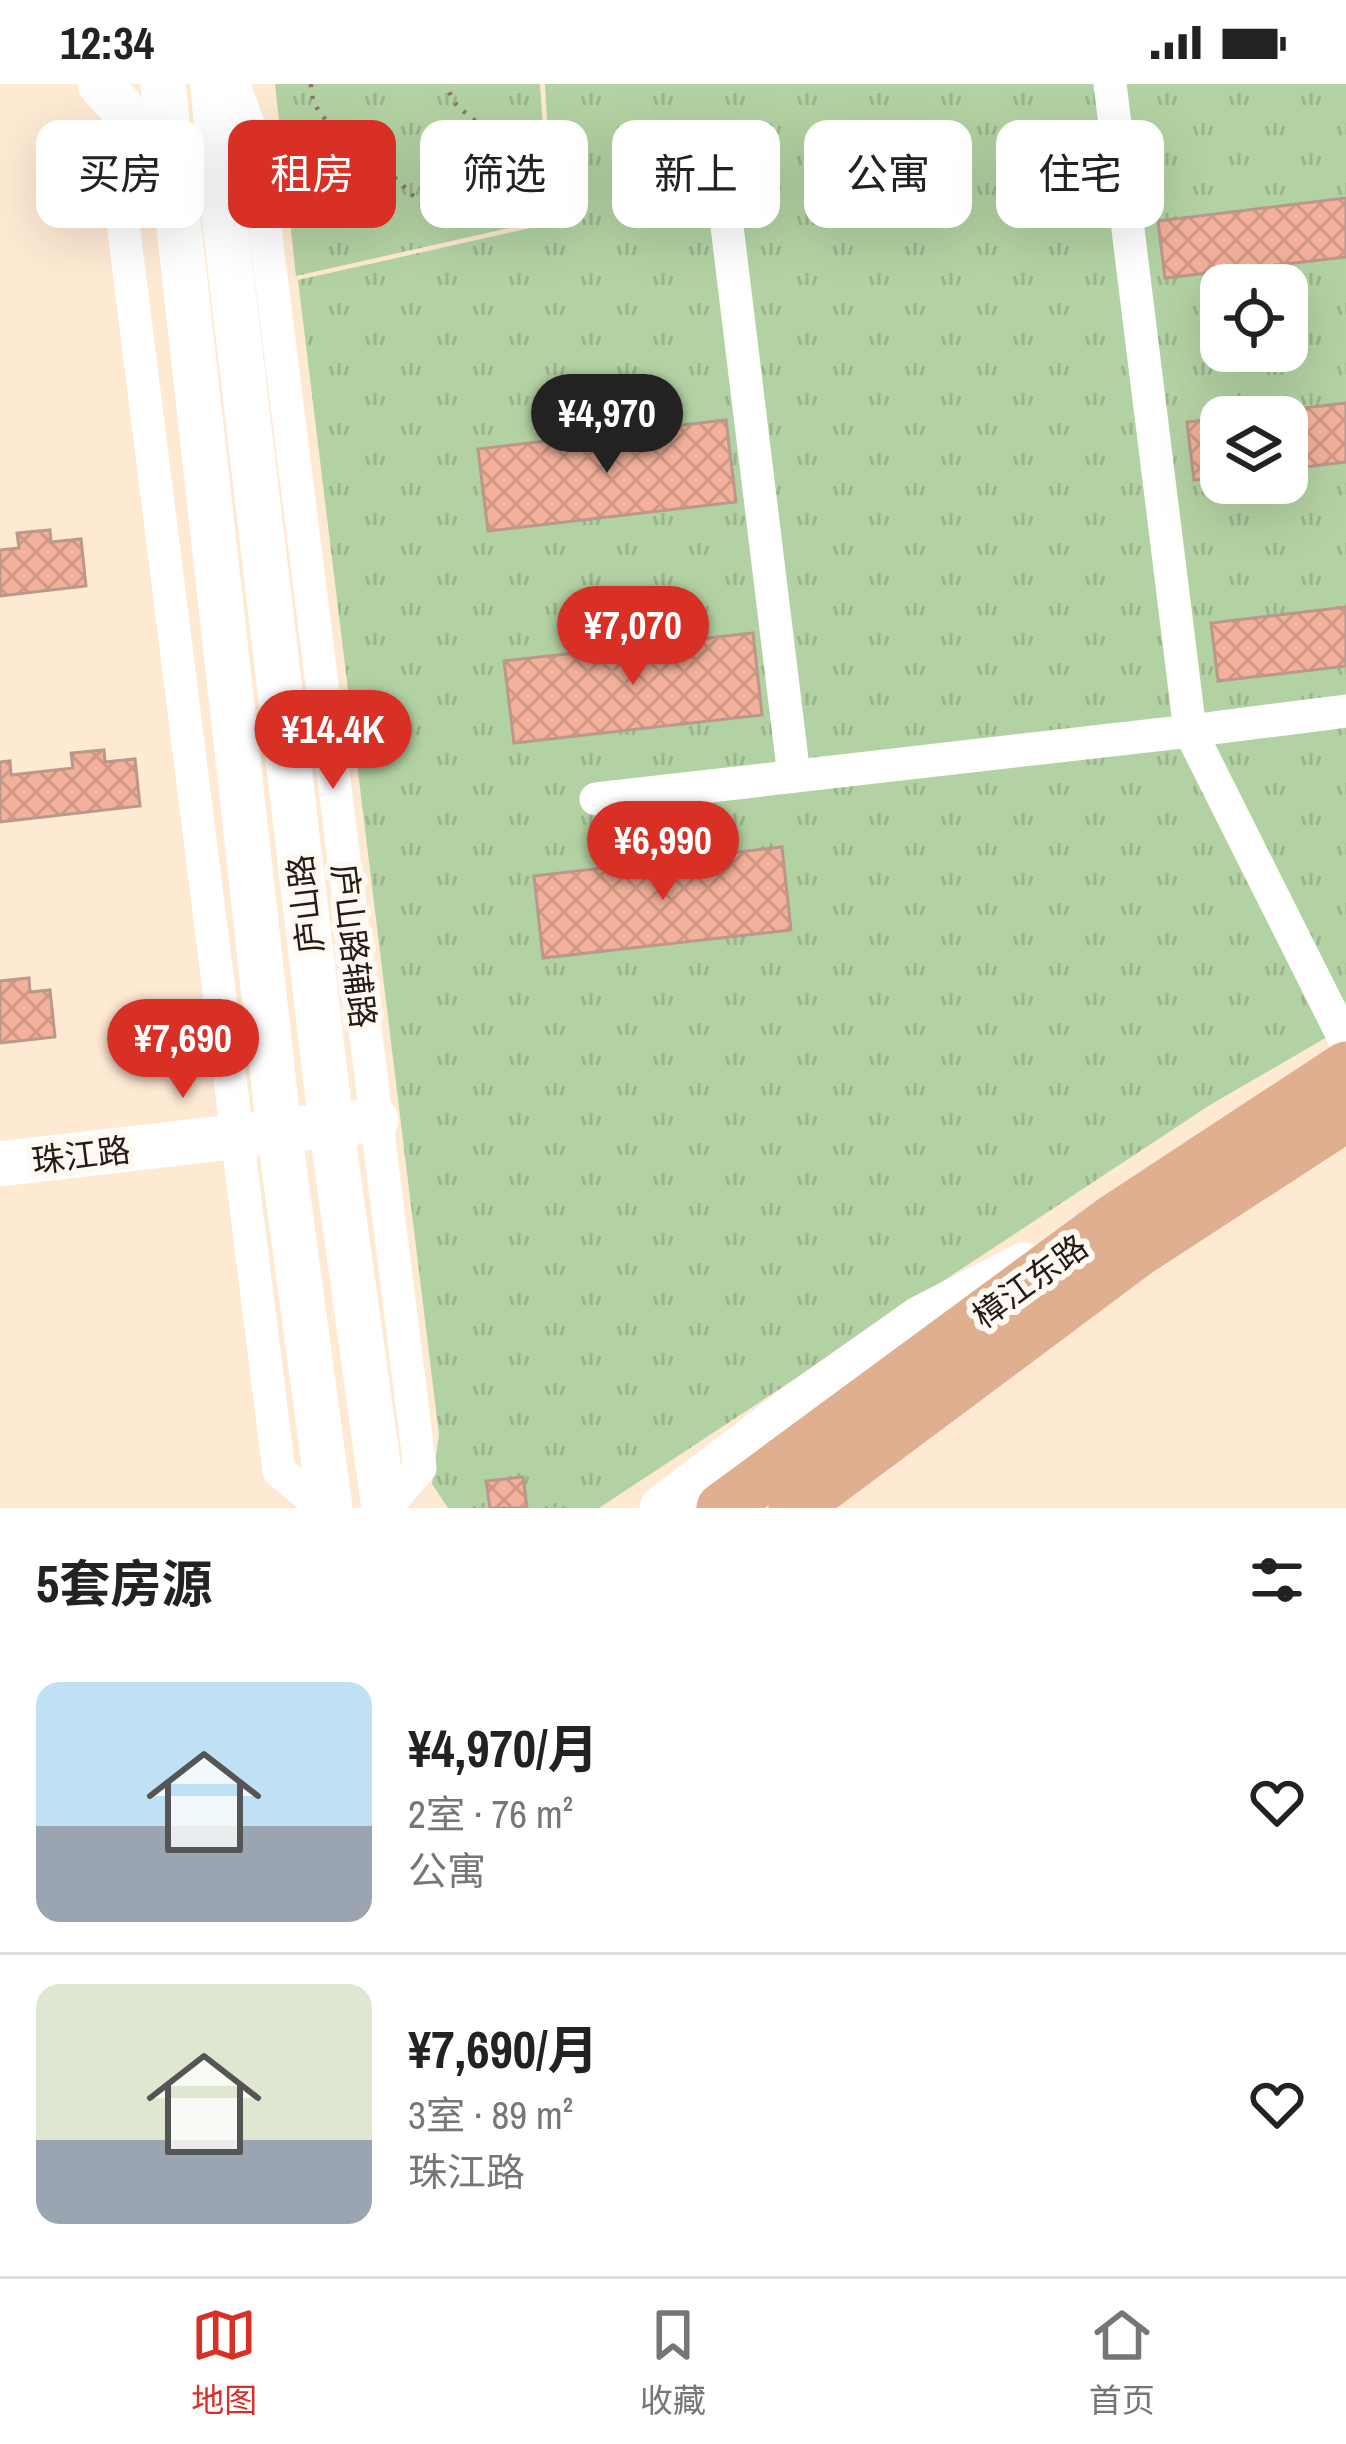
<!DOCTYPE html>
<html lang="zh">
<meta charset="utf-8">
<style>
:root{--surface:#fff;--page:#f6f6f6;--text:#222;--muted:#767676;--line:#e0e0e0;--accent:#d93025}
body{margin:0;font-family:"Archivo Narrow","Noto Sans SC",sans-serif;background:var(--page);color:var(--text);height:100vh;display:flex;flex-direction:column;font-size:45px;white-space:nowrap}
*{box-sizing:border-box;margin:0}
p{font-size:39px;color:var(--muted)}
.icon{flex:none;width:66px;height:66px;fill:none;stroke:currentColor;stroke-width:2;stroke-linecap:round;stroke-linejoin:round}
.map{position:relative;height:1424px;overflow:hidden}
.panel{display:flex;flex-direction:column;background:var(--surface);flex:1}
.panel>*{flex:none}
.banner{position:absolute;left:36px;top:36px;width:1275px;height:108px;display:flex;gap:24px}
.tools{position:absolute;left:1200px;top:180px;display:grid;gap:24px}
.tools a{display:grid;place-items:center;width:108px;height:108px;border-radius:24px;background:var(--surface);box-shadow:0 12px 48px #0002;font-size:60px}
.price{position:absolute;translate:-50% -102px;padding:0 27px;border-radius:42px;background:var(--accent);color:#fff;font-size:39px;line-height:78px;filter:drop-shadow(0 3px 6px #0008)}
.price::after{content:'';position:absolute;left:50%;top:72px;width:36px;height:27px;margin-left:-18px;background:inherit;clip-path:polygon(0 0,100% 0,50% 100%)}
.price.active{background:#222;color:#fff}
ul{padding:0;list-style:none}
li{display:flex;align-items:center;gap:36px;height:300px;padding:0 36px}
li+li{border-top:3px solid var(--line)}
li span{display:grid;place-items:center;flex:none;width:336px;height:240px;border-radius:24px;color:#555}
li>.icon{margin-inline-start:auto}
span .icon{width:144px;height:144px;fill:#fffc;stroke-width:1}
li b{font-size:51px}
h2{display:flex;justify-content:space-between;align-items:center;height:144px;padding:0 36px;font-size:51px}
.pill{padding:0 42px;border-radius:24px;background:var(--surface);box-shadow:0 12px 48px #0002;font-size:42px;line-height:108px}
.pill.active{background:var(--accent);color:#fff}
.status{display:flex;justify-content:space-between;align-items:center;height:84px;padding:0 60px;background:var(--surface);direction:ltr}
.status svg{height:33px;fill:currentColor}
.dock{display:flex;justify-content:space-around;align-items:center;height:168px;border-top:3px solid var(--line);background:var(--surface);font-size:33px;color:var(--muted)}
.dock a{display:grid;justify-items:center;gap:6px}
.dock .active{color:var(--accent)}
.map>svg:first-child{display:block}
.grass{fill:url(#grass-tufts);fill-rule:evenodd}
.building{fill:url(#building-cross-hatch);stroke:#bb988c;stroke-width:3}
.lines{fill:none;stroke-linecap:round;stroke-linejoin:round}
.path{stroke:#877869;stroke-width:4.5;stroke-dasharray:3 9;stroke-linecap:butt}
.street{stroke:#fff;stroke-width:33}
.secondary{stroke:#fff;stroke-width:45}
.primary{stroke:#dfaf8f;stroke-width:51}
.labels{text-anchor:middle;stroke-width:12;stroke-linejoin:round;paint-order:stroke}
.street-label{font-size:33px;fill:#241b11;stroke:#fef9f3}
</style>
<div class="status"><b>12:34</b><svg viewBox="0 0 49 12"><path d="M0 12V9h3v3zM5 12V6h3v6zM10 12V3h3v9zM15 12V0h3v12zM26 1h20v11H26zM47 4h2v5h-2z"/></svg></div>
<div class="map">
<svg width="1346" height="1424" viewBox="0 0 1346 1424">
<defs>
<pattern id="grass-tufts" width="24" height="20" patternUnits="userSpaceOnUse" patternTransform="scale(3)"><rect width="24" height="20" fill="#b3d2a3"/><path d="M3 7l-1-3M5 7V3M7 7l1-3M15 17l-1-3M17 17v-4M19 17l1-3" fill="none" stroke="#9ab48b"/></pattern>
<pattern id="building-cross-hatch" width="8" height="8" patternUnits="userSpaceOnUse" patternTransform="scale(3)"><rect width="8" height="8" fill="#f3b19b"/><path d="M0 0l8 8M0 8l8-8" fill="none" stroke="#d09884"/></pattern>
</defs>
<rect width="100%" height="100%" fill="#fee9d3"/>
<g class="grass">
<path d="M275,0H540L549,135L296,192Z"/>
<path d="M545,0H1346V942L1210,1021L599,1424H448L432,1400L439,1351L298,196L553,139ZM1221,201H1287V267H1221ZM1221,333H1287V399H1221Z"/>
</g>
<g class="building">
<path d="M1346,114V173L1165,194L1158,137Z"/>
<path d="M1346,319V378L1287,385V333H1228Z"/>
<path d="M1221,334V393L1194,396L1187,338Z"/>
<path d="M726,336L736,418L488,447L478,365Z"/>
<path d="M50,446L51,458L81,455L86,502L0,512V466L19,464L17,449Z"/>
<path d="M1346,523V582L1218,597L1211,539Z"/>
<path d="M753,549L762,631L514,659L504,577Z"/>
<path d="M104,666L105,678L135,675L140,722L0,738V678L10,677L11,691L73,684L71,669Z"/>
<path d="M782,763L791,846L543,874L534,792Z"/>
<path d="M29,894L30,908L50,906L55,953L0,959V897Z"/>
<path d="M523,1393L527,1424H490L486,1397Z"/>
</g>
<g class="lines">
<g class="path">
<path d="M311,0C310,41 357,48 361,85L337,115L330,135"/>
<path d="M361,85C390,78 400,102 420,118C430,126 444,131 456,136L486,125C498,98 504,69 482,44C465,24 454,28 447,0"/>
</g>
<g class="street">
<path d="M1110,0L1190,647L1346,627"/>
<path d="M235,4L254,57L420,1384L385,1424"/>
<path d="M120,22L115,75L279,1387L324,1424"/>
<path d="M720,85L794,692"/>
<path d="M596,715L1190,647L1346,958"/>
</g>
<g class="secondary">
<path d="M100,0L120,22L166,103"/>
<path d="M163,0L279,1046L330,1424"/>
<path d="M213,0L223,123L331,1040L384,1424"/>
<path d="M0,1080L376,1036"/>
<path d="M662,1424L803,1317L921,1234L1024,1181"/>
</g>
<g class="primary">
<path d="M722,1424L1113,1136L1346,983"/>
<path d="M794,1424L1137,1168L1346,1032"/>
</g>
</g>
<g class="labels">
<g class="street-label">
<text transform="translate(305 820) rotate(-97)" y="12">庐山路</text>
<text transform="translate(354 862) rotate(83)" y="12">庐山路辅路</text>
<text transform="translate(81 1071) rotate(-7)" y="12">珠江路</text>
<text transform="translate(1030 1197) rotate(-36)" y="12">樟江东路</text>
</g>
</g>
</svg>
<div class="tools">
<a><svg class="icon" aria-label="locate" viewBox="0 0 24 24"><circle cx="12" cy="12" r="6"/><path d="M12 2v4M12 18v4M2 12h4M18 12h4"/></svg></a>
<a><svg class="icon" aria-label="layers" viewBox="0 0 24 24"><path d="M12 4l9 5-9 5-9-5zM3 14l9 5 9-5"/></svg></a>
</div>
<b class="price active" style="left:607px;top:392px">¥4,970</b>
<b class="price" style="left:633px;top:604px">¥7,070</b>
<b class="price" style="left:333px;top:708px">¥14.4K</b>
<b class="price" style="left:663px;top:819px">¥6,990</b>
<b class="price" style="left:183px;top:1017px">¥7,690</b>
<div class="banner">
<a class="pill">买房</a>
<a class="pill active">租房</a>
<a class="pill">筛选</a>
<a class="pill">新上</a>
<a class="pill">公寓</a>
<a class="pill">住宅</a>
</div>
</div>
<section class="panel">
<h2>5套房源<svg class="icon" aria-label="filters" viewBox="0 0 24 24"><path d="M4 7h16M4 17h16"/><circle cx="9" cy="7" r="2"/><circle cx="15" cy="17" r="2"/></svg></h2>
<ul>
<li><span style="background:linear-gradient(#bfe0f5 60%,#9aa5b1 0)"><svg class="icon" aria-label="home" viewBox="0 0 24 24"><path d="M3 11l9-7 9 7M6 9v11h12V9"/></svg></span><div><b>¥4,970/月</b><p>2室 · 76 m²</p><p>公寓</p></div><svg class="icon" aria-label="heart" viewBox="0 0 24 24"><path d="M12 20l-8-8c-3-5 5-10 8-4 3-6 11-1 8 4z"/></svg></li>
<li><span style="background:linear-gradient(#dfe7d0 65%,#9aa5b1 0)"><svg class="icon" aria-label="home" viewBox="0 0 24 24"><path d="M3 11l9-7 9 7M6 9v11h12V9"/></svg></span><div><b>¥7,690/月</b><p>3室 · 89 m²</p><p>珠江路</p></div><svg class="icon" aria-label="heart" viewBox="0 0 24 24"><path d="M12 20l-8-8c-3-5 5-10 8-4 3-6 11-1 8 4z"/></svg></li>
</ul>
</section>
<nav class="dock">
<a class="active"><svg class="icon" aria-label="map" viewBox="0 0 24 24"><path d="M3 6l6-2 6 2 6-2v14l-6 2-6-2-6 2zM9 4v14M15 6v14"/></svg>地图</a>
<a><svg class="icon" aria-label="saved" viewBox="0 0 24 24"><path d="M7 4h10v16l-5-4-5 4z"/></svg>收藏</a>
<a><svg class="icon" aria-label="home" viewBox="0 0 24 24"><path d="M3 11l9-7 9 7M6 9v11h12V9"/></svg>首页</a>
</nav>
